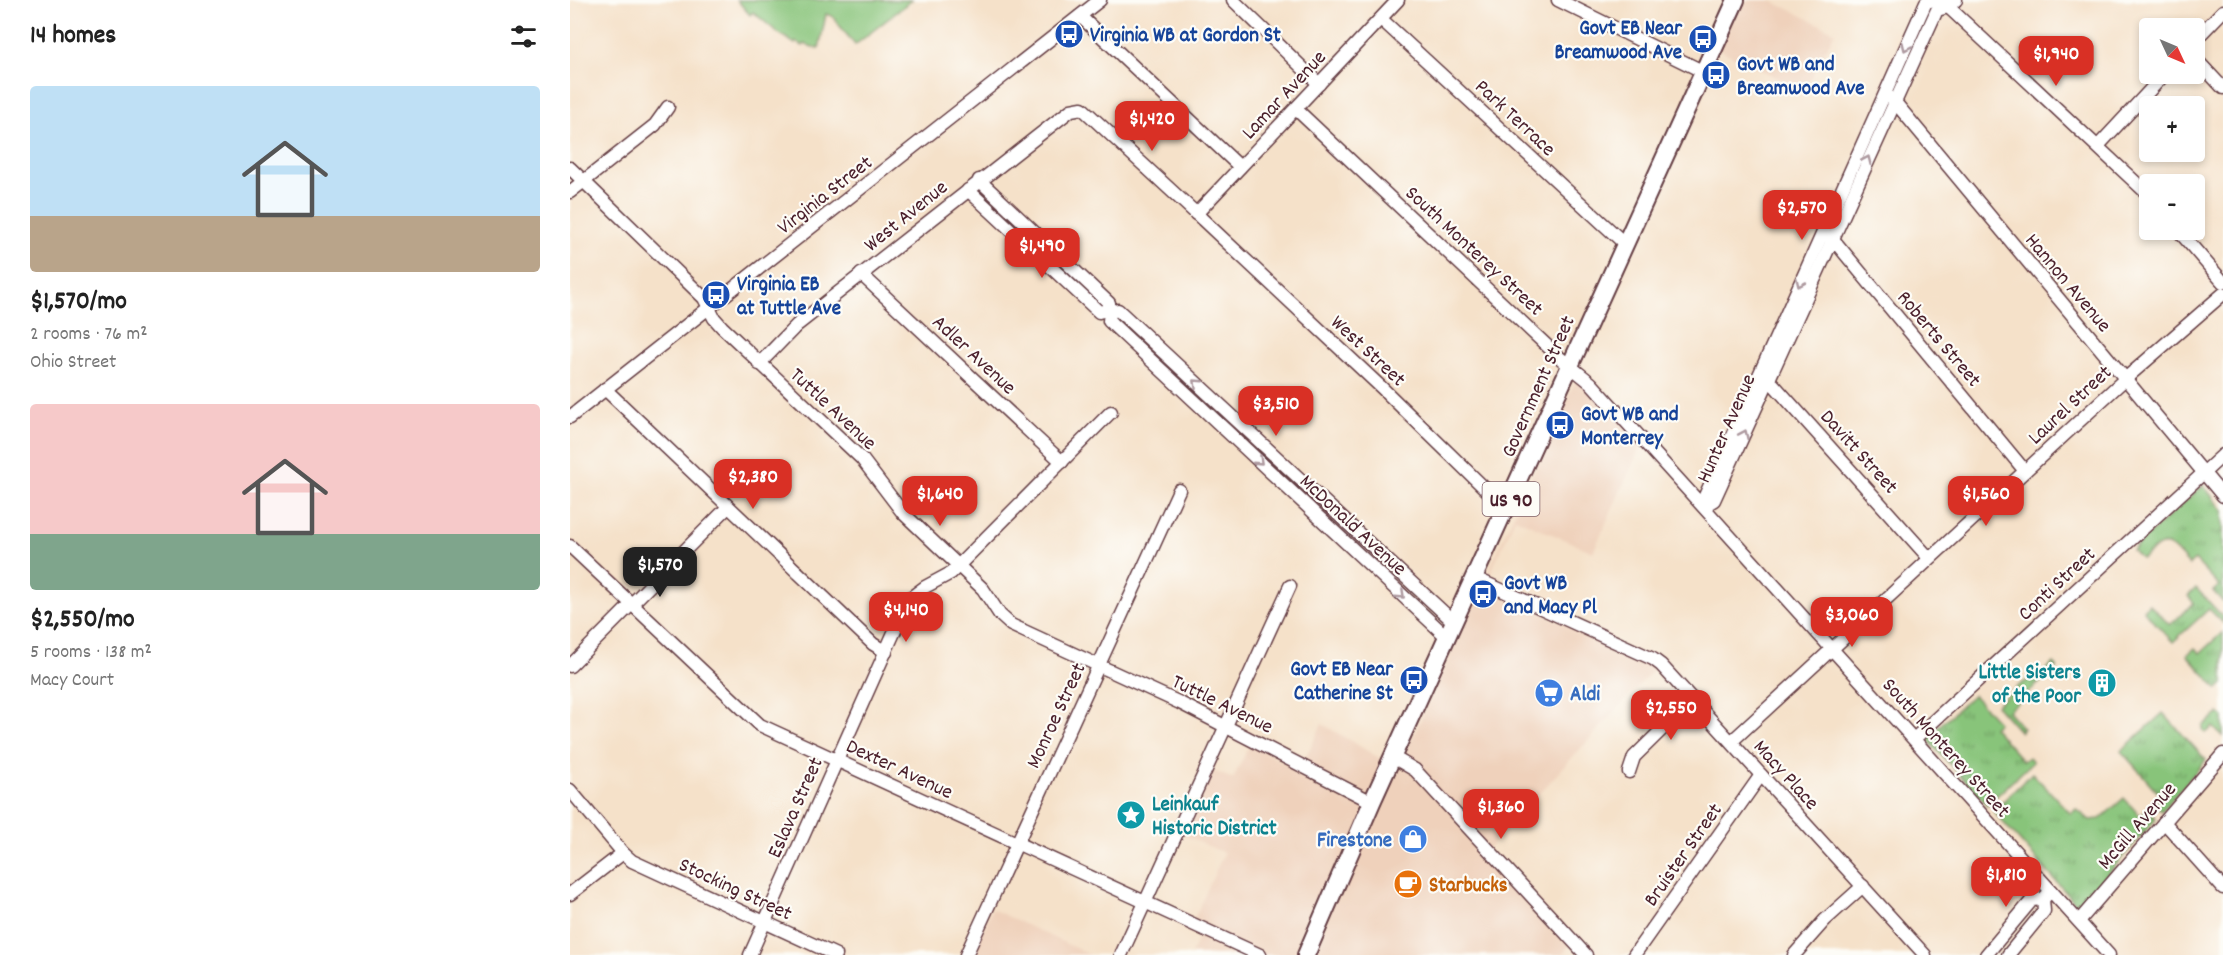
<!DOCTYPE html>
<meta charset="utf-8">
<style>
:root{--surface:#fff;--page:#f2f2f2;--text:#222;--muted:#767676;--accent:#d93025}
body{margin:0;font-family:Dekko,sans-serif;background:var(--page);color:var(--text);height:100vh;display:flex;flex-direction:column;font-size:22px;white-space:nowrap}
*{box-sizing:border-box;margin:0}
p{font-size:20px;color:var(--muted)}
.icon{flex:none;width:33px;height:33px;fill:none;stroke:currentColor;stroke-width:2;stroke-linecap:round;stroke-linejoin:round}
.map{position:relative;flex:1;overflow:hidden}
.details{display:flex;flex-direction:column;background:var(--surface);width:570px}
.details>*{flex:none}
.needle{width:39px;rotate:134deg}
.tools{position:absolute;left:1569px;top:18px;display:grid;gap:12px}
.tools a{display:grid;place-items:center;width:66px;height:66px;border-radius:6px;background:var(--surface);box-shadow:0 3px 9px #0003;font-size:30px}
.price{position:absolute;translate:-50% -51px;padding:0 14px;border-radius:12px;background:var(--accent);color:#fff;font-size:20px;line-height:39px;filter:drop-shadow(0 2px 3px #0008)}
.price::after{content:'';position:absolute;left:50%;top:36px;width:18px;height:14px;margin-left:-9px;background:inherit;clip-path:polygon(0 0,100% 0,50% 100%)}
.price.selected{background:#222;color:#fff}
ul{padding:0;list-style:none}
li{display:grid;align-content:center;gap:12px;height:318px;padding:0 30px}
li span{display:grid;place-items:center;height:186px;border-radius:6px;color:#555}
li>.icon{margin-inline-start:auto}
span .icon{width:108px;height:108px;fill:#fffc;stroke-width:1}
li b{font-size:26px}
h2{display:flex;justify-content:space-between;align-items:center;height:72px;padding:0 30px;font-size:26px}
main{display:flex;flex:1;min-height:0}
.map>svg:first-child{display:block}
.built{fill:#efd1bb}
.grass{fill:url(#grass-tufts);stroke:#697252;stroke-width:1.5}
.garden{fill:#88c47a;stroke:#697252;stroke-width:1.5}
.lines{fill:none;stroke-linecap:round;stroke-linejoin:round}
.minor-casing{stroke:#643c43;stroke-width:15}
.major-casing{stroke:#643c43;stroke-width:20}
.minor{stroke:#fff;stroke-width:12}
.major{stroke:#fff;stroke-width:16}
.oneway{stroke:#ae9aa0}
.labels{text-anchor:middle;stroke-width:4.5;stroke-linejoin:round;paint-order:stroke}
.shield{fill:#fdfcf7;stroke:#806168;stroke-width:1.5}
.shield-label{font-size:20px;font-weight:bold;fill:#4a1f2b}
.transit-label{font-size:21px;font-weight:bold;fill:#164399;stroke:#fdfcf7;text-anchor:start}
.street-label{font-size:21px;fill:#4a1f2b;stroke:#fdfcf7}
.culture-label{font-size:21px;font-weight:bold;fill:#0d838f;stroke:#fdfcf7;text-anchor:end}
.shop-label{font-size:21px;font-weight:bold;fill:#366cbe;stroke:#fdfcf7;text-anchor:start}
.food-label{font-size:21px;font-weight:bold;fill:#c56008;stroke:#fdfcf7;text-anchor:start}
</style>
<main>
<section class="details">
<h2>14 homes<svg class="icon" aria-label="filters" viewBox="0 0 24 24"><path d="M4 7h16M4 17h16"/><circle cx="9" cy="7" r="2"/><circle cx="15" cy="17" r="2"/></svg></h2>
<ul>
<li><span style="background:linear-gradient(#bfe0f5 70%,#b9a48a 0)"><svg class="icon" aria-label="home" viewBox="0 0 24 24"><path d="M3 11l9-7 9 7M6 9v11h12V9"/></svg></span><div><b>$1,570/mo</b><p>2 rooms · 76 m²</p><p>Ohio Street</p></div></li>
<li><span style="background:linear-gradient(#f6c9c9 70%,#7fa58c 0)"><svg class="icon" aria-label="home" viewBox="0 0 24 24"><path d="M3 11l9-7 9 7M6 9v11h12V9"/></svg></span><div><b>$2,550/mo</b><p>5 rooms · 138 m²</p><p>Macy Court</p></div></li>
</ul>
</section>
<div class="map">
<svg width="1653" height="955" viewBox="0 0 1653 955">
<defs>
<pattern id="grass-tufts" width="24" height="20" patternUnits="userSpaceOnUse" patternTransform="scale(1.5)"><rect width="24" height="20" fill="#88c47a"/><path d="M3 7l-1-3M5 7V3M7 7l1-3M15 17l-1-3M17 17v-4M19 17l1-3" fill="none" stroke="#719f64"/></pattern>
</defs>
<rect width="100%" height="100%" fill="#fdfcf7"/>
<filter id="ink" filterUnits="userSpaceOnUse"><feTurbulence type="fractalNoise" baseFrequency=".0167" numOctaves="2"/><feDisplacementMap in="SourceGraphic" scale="12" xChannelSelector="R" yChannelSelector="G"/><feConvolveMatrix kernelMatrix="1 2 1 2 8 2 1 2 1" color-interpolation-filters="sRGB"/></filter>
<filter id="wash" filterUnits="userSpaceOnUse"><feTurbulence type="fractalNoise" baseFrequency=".008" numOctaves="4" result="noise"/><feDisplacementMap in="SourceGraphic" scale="24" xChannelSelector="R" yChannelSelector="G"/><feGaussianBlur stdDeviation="1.35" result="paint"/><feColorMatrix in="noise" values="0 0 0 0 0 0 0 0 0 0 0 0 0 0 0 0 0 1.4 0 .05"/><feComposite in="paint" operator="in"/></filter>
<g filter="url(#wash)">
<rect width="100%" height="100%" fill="#f5e1c9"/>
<g class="built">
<path d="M1161,0H1200L1265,32L1234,91L1140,45Z"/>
<path d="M1007,377L1072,443L1023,552L945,518L914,587L1087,666L916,851L1001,944L991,955H621L629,935L619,930L654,853L612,834L641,770L663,779L680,744L729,771L752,724L828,769Z"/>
<path d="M422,909L520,955H402Z"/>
</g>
<g class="grass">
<path d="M1633,485L1653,510V602L1643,591L1649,586L1625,560L1619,565C1599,543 1596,536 1572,559L1562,550Z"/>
<path d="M1626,588L1653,617V623L1639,609L1603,642L1573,610L1579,604L1600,625L1624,603L1618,596Z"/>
<path d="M1653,632V684L1648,689L1617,655L1625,648L1630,653Z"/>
<path d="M1483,663L1487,667L1438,711L1453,728L1450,732L1426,705L1451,684L1475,671Z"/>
<path d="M1403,695L1428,722L1423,727L1453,761L1459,757L1463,762L1417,805L1356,738Z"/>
<path d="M1593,713L1636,760L1592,811L1586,807L1585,803L1592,797L1551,751Z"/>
<path d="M1649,713L1653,716V737L1643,727L1636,733L1633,730V726Z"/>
<path d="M1462,773L1501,814L1506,809L1520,820L1530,819L1554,798L1570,816L1578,809L1586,819L1509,907L1423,811Z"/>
</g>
<path class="garden" d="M167,0H342L285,45L262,16L256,14L249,49L234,44L233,46L226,42L225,44L207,32L183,12L180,15Z"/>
</g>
<g filter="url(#ink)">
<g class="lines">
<g class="minor-casing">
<g id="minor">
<path d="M663,0L749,84"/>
<path d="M988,0L1134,72"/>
<path d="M1373,2L1580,196"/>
<path d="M510,16L670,167"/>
<path d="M811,19L1055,244"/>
<path d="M1624,41L1653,11"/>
<path d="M1624,57L1653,88"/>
<path d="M1319,97L1324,101L1653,496"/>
<path d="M726,109L990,358L1021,383L1539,955"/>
<path d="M1528,146L1595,74"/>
<path d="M0,168L134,298L144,318L152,327L292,459L333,513L413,589L430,615L441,625L610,703L802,802"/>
<path d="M398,190L529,312L537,310L539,303L409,180"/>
<path d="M0,192L85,125L98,107"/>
<path d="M626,214L828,0"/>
<path d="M633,220L812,388L936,509"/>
<path d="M1608,230L1653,282"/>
<path d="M1257,236L1262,238L1455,471"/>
<path d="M291,274L492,462"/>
<path d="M189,364L227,325L501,110L512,108L631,218"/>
<path d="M1193,375L1204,385L1359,558"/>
<path d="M35,389L303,644L316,652"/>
<path d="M0,417L530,0"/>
<path d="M1137,503L1135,496L1356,2L1365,0"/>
<path d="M1134,506L1144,500L1367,10L1378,7L1386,0"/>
<path d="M0,546L190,725L690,955"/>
<path d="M905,578L1083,659L1091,665L1355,955"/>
<path d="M878,638L539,321L540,312L548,310L885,623"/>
<path d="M0,666L158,507"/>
<path d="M1344,739L1653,455"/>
<path d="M1162,741L1555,379L1653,294"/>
<path d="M823,757L845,770L1016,955"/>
<path d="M1059,772L1064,757L1123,699"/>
<path d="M0,790L53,853L62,861L266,955"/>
<path d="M1594,822L1653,888"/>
<path d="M0,894L53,853"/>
<path d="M1509,921L1653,754"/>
<path d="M180,955L339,599L355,587L381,573L541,412"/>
<path d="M396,955L609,490"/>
<path d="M551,955L720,586"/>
<path d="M1064,955L1191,775"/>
<path d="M1224,955L1255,920L1293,886"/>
<path d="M1416,955L1462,900L1473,899L1481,891"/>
<path d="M1438,955L1474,911L1473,899"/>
</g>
</g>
<g class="major-casing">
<path id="major" d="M736,955L802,802L1166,0"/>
</g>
<use href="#minor" class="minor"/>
<use href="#major" class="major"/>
</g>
<defs><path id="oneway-chevron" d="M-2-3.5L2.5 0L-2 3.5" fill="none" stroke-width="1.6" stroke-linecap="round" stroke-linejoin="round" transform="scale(1.5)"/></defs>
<g class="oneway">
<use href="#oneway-chevron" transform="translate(1336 47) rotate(114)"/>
<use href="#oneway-chevron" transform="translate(1297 160) rotate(-66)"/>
<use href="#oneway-chevron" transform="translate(1230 283) rotate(114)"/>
<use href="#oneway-chevron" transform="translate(627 383) rotate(-137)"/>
<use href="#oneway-chevron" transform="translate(1174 434) rotate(-66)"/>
<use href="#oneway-chevron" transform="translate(689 461) rotate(43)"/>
<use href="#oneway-chevron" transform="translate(831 595) rotate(43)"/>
</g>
</g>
<defs>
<g id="bus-disc" transform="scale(1.5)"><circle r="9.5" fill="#1a4fb4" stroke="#fdfcf7"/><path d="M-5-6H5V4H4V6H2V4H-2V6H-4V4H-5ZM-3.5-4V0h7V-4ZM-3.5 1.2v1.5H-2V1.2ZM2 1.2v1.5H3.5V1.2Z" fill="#fff"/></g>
<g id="building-disc" transform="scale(1.5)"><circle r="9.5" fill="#0f9aa8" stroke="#fdfcf7"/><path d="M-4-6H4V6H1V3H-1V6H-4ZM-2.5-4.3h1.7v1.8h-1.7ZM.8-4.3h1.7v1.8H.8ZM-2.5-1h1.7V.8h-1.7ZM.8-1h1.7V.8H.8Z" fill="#fff"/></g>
<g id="supermarket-disc" transform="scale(1.5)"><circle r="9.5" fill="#3f7fe0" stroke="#fdfcf7"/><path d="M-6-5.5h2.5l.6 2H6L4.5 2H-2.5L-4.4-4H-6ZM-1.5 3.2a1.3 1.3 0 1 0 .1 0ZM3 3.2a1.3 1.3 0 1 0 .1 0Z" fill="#fff"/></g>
<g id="sight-disc" transform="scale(1.5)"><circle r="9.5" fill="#0f9aa8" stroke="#fdfcf7"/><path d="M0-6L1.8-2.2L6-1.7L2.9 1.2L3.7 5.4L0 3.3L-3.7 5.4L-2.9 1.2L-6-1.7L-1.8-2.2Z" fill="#fff"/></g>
<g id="shop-disc" transform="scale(1.5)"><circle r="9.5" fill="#3f7fe0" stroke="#fdfcf7"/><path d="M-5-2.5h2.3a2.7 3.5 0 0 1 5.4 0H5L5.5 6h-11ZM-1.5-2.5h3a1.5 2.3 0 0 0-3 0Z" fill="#fff"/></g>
<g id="cafe-disc" transform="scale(1.5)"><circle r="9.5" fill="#e8710a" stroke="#fdfcf7"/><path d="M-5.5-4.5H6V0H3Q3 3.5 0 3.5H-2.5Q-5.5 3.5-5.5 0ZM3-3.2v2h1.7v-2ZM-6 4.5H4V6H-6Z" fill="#fff"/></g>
</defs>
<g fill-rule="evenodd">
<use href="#bus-disc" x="499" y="34"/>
<use href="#bus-disc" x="1133" y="39"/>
<use href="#bus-disc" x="1146" y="75"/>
<use href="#bus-disc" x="146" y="295"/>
<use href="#bus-disc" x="990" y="425"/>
<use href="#bus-disc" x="913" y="594"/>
<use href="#bus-disc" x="844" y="680"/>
<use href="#building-disc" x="1532" y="683"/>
<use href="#supermarket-disc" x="979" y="693"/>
<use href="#sight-disc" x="561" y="815"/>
<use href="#shop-disc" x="843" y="839"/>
<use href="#cafe-disc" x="838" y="884"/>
</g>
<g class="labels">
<rect class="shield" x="912.5" y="482" width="57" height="34" rx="4.5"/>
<g class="shield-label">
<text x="941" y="506">US 90</text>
</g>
<g class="transit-label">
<text x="1112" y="34" text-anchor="end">Govt EB Near<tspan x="1112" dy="24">Breamwood Ave</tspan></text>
<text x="520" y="41">Virginia WB at Gordon St</text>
<text x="1167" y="70">Govt WB and<tspan x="1167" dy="24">Breamwood Ave</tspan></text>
<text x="167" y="290">Virginia EB<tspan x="167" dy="24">at Tuttle Ave</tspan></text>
<text x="1011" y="420">Govt WB and<tspan x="1011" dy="24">Monterrey</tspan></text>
<text x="934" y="589">Govt WB<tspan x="934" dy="24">and Macy Pl</tspan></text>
<text x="823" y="675" text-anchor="end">Govt EB Near<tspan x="823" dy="24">Catherine St</tspan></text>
</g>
<g class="street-label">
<text transform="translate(713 94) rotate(-47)" y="7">Lamar Avenue</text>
<text transform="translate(946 117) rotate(43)" y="7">Park Terrace</text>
<text transform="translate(254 194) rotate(-38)" y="7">Virginia Street</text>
<text transform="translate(335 215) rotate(-39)" y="7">West Avenue</text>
<text transform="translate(905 250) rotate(43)" y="7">South Monterey Street</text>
<text transform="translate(1499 282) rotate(50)" y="7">Hannon Avenue</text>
<text transform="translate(1370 338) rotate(50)" y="7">Roberts Street</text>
<text transform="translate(799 350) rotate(43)" y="7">West Street</text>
<text transform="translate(405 354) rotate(43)" y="7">Adler Avenue</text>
<text transform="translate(967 386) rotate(-66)" y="7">Government Street</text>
<text transform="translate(1499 404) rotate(-43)" y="7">Laurel Street</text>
<text transform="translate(264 408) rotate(43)" y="7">Tuttle Avenue</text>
<text transform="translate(1155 428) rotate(-66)" y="7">Hunter Avenue</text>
<text transform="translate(1290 451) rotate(48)" y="7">Davitt Street</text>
<text transform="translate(784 524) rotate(43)" y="7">McDonald Avenue</text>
<text transform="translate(1486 583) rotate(-43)" y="7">Conti Street</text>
<text transform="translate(653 703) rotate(26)" y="7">Tuttle Avenue</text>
<text transform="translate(485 715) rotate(-65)" y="7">Monroe Street</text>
<text transform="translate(1377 747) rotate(48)" y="7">South Monterey Street</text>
<text transform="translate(330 768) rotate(25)" y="7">Dexter Avenue</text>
<text transform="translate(1217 774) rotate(48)" y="7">Macy Place</text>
<text transform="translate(224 807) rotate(-66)" y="7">Eslava Street</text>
<text transform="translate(1566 825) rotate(-49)" y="7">McGill Avenue</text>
<text transform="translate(1112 854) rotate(-55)" y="7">Bruister Street</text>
<text transform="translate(166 888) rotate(25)" y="7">Stocking Street</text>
</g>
<g class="culture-label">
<text x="1511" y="678">Little Sisters<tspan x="1511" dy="24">of the Poor</tspan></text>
<text x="582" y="810" text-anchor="start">Leinkauf<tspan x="582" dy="24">Historic District</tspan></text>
</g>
<g class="shop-label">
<text x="1000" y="700">Aldi</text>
<text x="822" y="846" text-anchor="end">Firestone</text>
</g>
<g class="food-label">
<text x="859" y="891">Starbucks</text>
</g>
</g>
</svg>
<div class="tools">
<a><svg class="needle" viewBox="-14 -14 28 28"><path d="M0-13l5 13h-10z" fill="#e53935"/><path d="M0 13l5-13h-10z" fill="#767676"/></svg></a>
<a>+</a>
<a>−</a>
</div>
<b class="price" style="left:1486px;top:87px">$1,940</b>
<b class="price" style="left:582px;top:152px">$1,420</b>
<b class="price" style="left:1232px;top:241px">$2,570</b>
<b class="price" style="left:472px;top:279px">$1,490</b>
<b class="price" style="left:706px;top:437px">$3,510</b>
<b class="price" style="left:183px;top:510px">$2,380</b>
<b class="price" style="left:370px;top:527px">$1,640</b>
<b class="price" style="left:1416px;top:527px">$1,560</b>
<b class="price selected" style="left:90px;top:598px">$1,570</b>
<b class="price" style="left:336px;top:643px">$4,140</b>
<b class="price" style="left:1282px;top:648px">$3,060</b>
<b class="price" style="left:1101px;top:741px">$2,550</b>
<b class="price" style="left:931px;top:840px">$1,360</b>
<b class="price" style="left:1436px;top:908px">$1,810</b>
</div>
</main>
